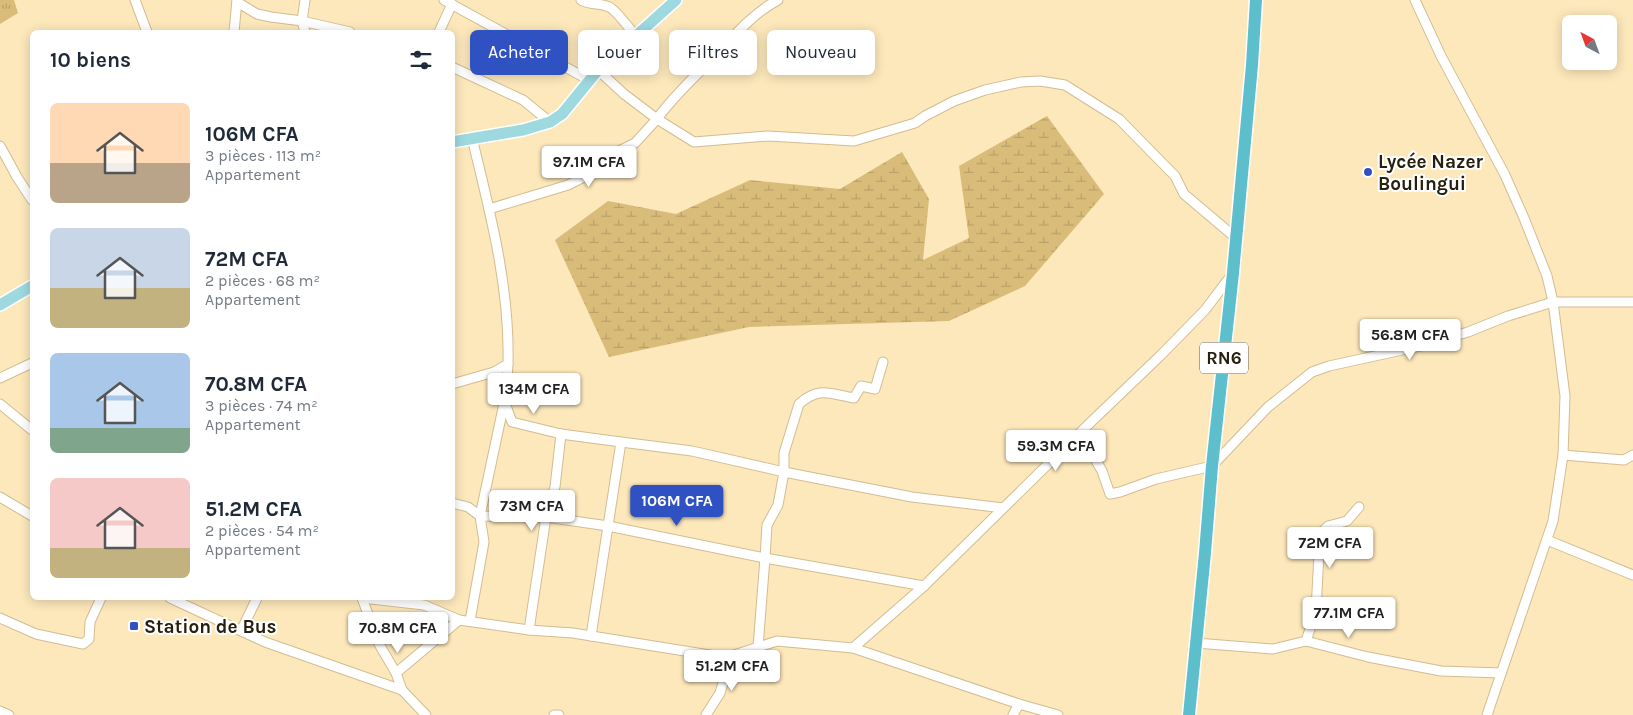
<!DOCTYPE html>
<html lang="fr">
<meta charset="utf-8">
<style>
:root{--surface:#fff;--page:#f6f6f7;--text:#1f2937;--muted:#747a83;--accent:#2f51c1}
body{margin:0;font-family:Karla,sans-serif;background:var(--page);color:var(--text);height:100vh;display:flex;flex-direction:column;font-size:19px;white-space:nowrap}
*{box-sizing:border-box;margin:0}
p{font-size:16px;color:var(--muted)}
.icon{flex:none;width:28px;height:28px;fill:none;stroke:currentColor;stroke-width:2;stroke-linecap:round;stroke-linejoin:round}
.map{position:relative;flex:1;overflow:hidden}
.side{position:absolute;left:30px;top:30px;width:425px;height:570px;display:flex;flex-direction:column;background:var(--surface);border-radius:8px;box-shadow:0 2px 12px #0003}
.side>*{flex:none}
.hud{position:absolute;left:470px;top:30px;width:475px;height:45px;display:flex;gap:10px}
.needle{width:32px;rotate:319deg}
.buttons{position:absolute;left:1562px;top:15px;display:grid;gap:10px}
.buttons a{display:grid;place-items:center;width:55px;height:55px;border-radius:8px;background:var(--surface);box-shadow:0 2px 12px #0003;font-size:25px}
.price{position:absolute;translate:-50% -42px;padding:0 11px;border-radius:5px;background:#fff;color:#222;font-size:16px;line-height:32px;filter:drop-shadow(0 1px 2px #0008)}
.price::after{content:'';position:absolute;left:50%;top:30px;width:15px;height:11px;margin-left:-8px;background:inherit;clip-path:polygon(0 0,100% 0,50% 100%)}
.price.on{background:var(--accent);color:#fff}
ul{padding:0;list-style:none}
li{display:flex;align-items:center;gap:15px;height:125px;padding:0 20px}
li span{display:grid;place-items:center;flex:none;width:140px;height:100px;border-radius:8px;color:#555}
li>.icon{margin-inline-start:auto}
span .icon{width:60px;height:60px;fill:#fffc;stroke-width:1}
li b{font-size:21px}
h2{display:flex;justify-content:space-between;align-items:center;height:60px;padding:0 20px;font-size:21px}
.tag{padding:0 18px;border-radius:8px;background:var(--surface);box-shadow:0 2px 12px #0003;font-size:18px;line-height:45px}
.tag.on{background:var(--accent);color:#fff}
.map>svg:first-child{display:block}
.grass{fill:url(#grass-tufts)}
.wetland{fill:url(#wetland-marsh)}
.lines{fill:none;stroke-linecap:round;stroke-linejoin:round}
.minor-casing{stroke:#d1bd91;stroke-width:11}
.major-casing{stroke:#fff;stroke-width:14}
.highway-casing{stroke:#fff;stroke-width:15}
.minor{stroke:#fff;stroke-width:9}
.major{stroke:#9ed9e0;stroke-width:11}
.highway{stroke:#5ebfcc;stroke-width:12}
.poi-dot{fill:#2f51c1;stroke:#fff;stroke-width:2}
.labels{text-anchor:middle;stroke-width:4;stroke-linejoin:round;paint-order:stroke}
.shield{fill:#fff;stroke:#686357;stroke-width:1}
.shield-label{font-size:18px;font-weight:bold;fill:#28200f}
.poi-label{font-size:19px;font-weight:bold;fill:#28200f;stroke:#fff;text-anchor:start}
</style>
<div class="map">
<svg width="1633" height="715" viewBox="0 0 1633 715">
<defs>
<pattern id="grass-tufts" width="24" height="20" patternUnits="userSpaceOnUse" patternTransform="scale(1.25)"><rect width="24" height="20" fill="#d9bc7a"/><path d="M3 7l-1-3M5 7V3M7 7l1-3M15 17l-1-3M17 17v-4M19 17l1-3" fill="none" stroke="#baa168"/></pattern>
<pattern id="wetland-marsh" width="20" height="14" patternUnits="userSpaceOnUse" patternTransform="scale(1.25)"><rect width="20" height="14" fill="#d9bc7a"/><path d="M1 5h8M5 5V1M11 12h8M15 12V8" fill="none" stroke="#baa168"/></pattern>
</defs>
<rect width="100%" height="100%" fill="#fde8bb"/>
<path class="grass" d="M0,0H14L18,13L0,24Z"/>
<path class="wetland" d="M1047,116L1104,194L1025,286L949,321L749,327L609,357L555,240L608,201L676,214L750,180L840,189L902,152L929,199L923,260L969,238L959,166Z"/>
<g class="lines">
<g class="minor-casing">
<g id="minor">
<path d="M135,0L147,32"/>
<path d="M305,0L302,21L305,32"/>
<path d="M444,0L589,80"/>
<path d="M581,0C590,6 602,2 611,8C620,15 628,27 635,35"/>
<path d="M1415,0L1441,56L1505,175L1524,218L1547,276L1553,302L1565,396L1563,455L1553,521L1487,715"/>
<path d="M237,2L257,14L271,17L302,21L350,32"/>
<path d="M234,32L237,0"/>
<path d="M439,32L452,4"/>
<path d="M452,67L523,100L550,122"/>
<path d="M598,70L624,94L657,119C674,95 695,77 715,56C734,36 753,13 778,0"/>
<path d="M0,146L17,177L32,200"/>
<path d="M489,209L568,185L582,178L589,162L596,157L617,152L635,143L657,119L694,142L768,136L854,141L915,123L925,116L954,101L985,90L1021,82L1040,81L1065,85L1119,119L1175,176L1184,194L1236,238"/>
<path d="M883,362L875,389L861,386L854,398C830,394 819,386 799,404L784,453V472L912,497L1003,508"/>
<path d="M508,364L506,394L480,516L546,517L555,487L561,434"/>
<path d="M0,378L32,363"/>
<path d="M452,384L494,372L508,364C510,287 490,212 472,138"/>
<path d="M506,394V406L512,422L561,434L621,442L608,526L546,517L529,630"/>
<path d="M0,404L32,430"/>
<path d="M621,442L692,451L784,472L778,505L767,525L765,558L924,586"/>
<path d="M1091,452L1102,471L1110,494L1120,492L1156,479L1212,466L1268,407L1312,372L1329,366L1425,345L1468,332L1508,316L1553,302H1633"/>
<path d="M1563,455L1624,460L1633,455"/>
<path d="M0,497L32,516"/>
<path d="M452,503L468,507L480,516L484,542L470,621"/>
<path d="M1547,540L1633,575"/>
<path d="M170,598L265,642L402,690"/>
<path d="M362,598L424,605L459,620L529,630L573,633L722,657L731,656L777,641L853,648L1019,704L1058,715"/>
<path d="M362,598L379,644L396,673L402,690L426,715"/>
<path d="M0,618L36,634L83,644L89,639L90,622L101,598"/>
<path d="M241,631L257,598"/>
<path d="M591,636L608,526L765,558L758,647"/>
<path d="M1306,641L1316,611L1320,534L1328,526L1347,521L1359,507"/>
<path d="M1196,643L1273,649L1306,641L1368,657L1441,671L1501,673"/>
<path d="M853,648L924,586L1091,422L1161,355L1205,310L1233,273"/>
<path d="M396,673L459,620"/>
<path d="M0,711L9,715"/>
<path d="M554,715H559"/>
<path d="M706,715L720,693L731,656"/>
<path d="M1013,715L1019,704"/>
</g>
</g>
<g class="major-casing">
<g id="major">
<path d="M452,142L523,130L550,122L562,114L598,70L676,0"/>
<path d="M0,305L32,286"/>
</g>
</g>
<g class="highway-casing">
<path id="highway" d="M1189,715L1205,553L1212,466L1233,273L1252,65L1256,0"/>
</g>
<use href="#minor" class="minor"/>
<use href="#major" class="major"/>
<use href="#highway" class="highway"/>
</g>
<g class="poi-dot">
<circle cx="1368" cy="172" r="5"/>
<rect x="129" y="621" width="10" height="10" rx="2.5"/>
</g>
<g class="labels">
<rect class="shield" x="1200" y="342.5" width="48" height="31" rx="4"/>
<g class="shield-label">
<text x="1224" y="364">RN6</text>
</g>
<g class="poi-label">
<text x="1378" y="168">Lycée Nazer<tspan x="1378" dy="22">Boulingui</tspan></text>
<text x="144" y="633">Station de Bus</text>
</g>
</g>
</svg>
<div class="buttons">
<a><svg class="needle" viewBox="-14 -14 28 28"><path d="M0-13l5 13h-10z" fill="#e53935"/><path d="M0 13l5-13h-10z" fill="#747a83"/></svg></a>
</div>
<b class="price" style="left:589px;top:188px">97.1M CFA</b>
<b class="price" style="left:1410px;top:361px">56.8M CFA</b>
<b class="price" style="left:534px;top:415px">134M CFA</b>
<b class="price" style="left:1056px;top:472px">59.3M CFA</b>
<b class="price on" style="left:677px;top:527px">106M CFA</b>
<b class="price" style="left:532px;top:532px">73M CFA</b>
<b class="price" style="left:1330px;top:569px">72M CFA</b>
<b class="price" style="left:1349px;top:639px">77.1M CFA</b>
<b class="price" style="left:398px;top:654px">70.8M CFA</b>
<b class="price" style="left:732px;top:692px">51.2M CFA</b>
<div class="hud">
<a class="tag on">Acheter</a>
<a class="tag">Louer</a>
<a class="tag">Filtres</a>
<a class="tag">Nouveau</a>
</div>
<section class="side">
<h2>10 biens<svg class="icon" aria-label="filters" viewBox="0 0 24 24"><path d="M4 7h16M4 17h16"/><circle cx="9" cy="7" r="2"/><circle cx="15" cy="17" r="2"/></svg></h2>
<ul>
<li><span style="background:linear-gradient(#ffd9b3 60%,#b9a48a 0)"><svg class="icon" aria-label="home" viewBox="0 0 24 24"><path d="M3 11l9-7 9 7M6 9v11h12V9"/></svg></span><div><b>106M CFA</b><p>3 pièces · 113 m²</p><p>Appartement</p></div></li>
<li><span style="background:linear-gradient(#c9d6e8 60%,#c2b280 0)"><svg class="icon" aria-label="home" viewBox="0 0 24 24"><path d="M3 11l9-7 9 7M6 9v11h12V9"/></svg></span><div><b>72M CFA</b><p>2 pièces · 68 m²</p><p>Appartement</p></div></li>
<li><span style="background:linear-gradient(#a9c7e8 75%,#7fa58c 0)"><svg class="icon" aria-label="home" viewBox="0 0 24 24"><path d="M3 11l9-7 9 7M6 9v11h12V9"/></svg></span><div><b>70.8M CFA</b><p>3 pièces · 74 m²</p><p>Appartement</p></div></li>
<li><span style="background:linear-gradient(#f6c9c9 70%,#c2b280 0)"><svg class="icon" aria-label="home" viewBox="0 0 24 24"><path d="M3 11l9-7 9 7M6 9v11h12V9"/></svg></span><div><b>51.2M CFA</b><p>2 pièces · 54 m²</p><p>Appartement</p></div></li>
</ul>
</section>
</div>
